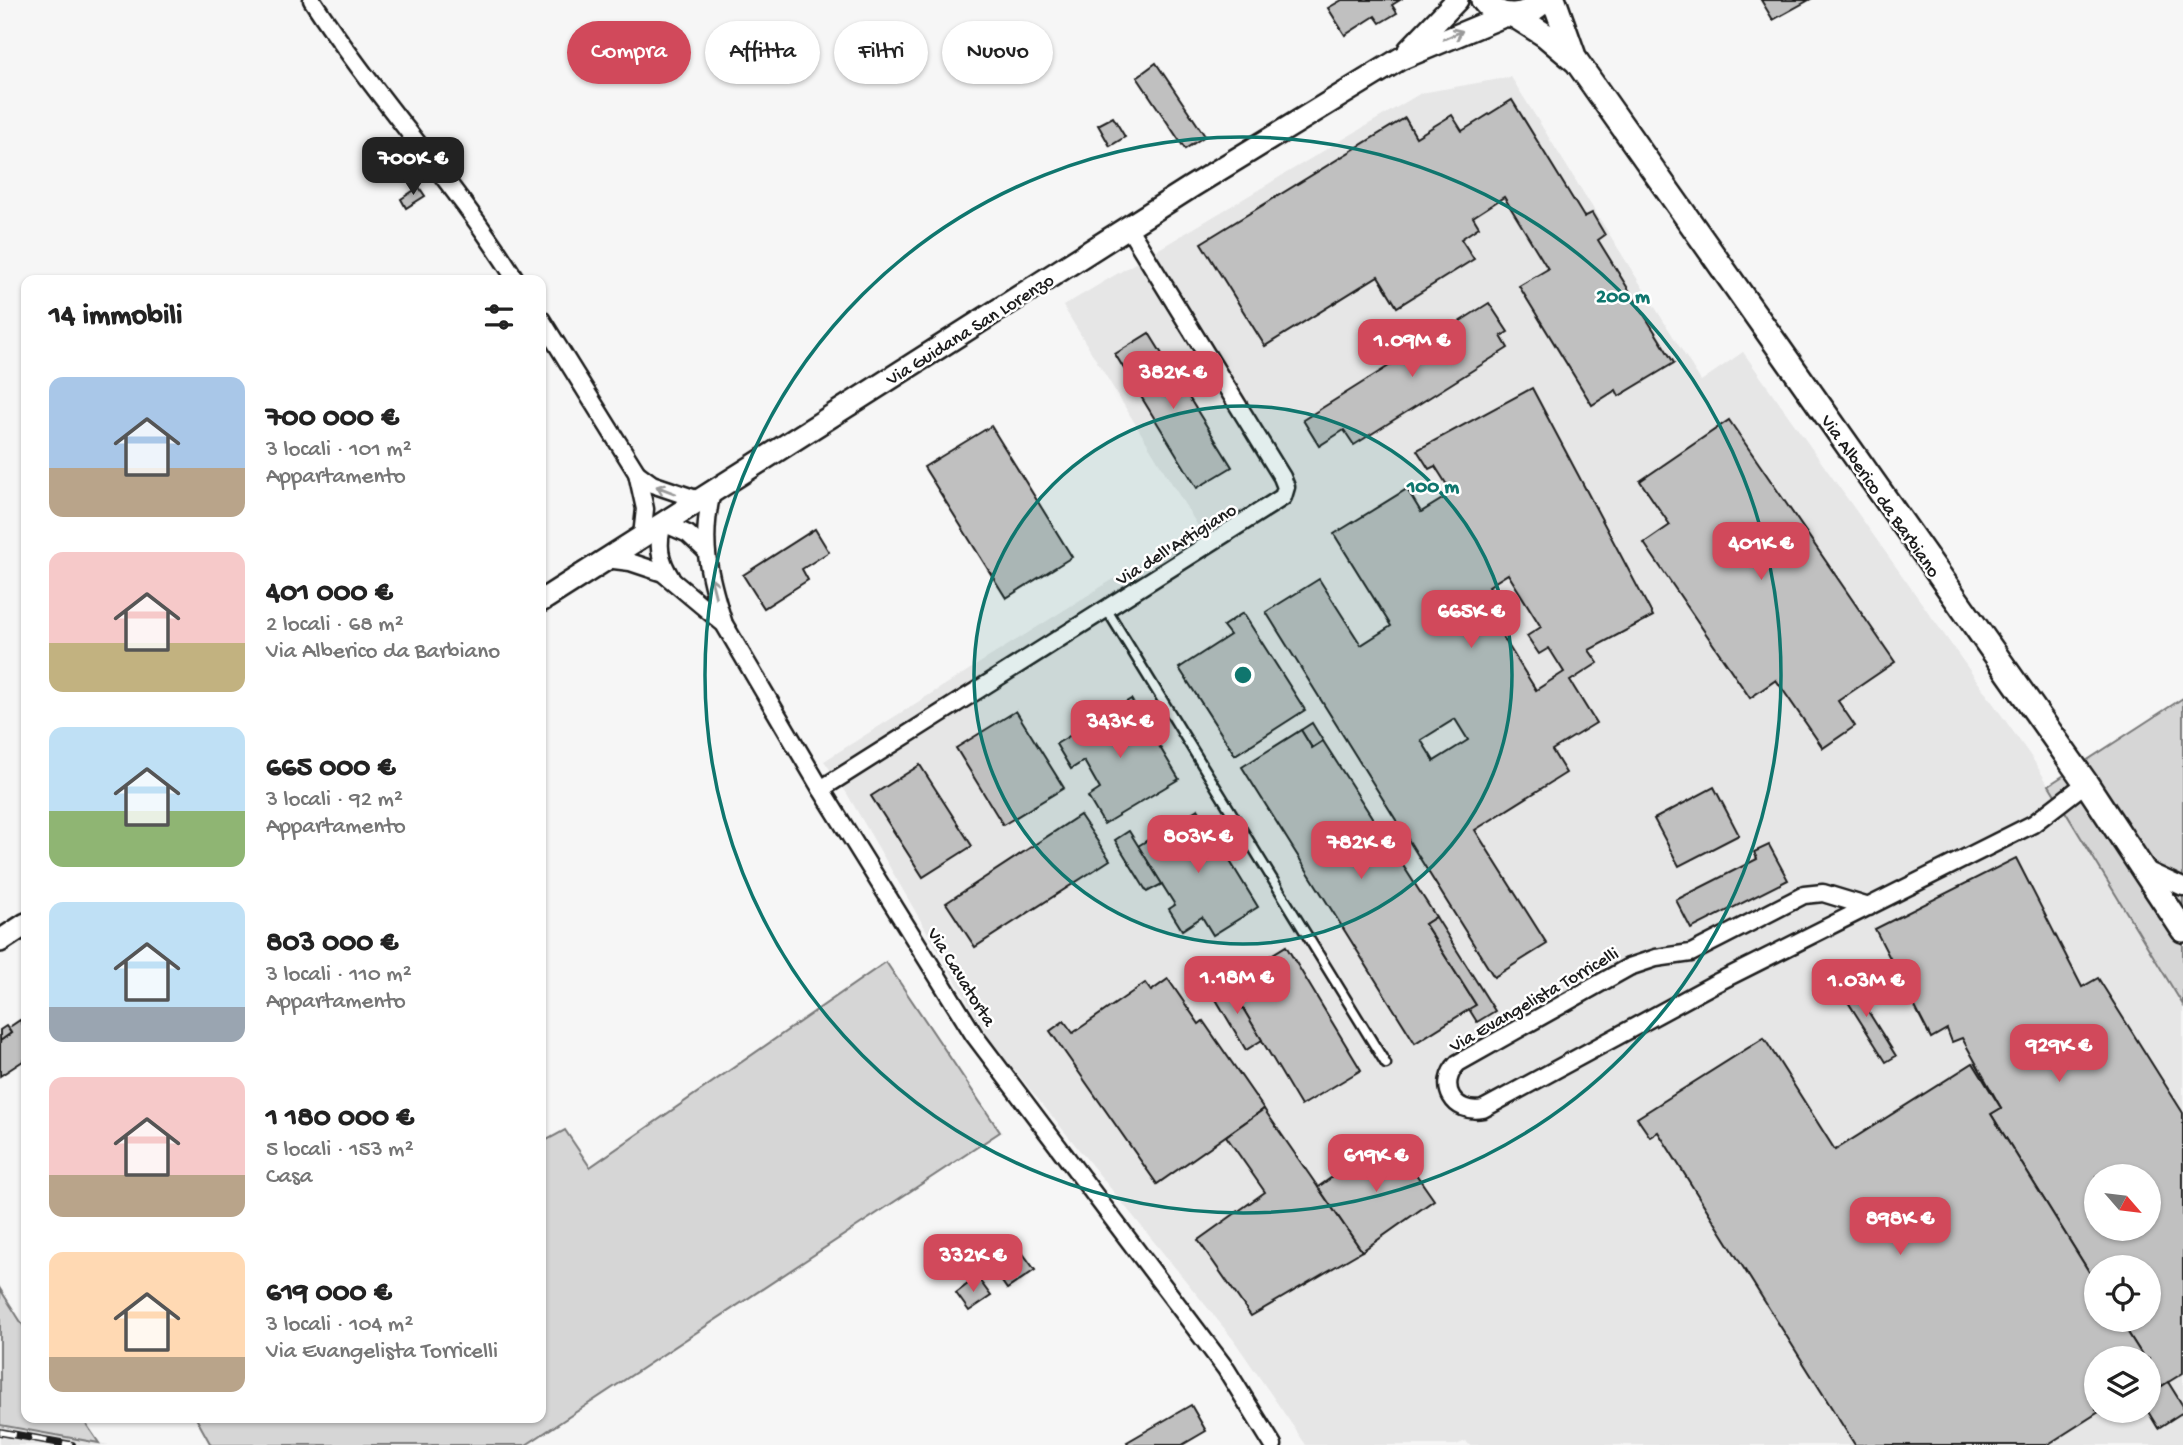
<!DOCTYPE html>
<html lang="it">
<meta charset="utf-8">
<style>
:root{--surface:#fff;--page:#f6f6f6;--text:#222;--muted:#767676;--accent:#d1495b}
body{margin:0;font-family:"Gochi Hand",sans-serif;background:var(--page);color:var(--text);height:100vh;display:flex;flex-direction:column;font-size:26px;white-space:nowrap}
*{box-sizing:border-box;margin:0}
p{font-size:23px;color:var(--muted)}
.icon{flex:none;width:38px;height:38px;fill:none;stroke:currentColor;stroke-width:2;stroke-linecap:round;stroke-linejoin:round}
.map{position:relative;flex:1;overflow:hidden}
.panel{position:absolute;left:21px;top:275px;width:525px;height:1148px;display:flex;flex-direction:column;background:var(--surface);border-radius:14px;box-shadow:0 2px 5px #0004}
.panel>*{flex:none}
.top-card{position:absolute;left:567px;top:21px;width:665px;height:63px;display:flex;gap:14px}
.needle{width:46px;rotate:118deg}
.controls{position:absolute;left:2084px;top:1164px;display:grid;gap:14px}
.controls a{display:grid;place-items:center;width:77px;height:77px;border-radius:50%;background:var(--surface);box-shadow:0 2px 5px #0004;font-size:35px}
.price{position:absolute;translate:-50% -60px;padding:0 16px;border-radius:14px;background:var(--accent);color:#fff;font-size:23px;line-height:46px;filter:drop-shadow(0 2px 4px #0008)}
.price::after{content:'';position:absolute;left:50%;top:42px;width:21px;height:16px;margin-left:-10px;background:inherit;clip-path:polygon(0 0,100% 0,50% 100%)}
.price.selected{background:#222;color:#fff}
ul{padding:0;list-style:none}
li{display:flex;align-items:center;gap:21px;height:175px;padding:0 28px}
li span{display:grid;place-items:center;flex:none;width:196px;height:140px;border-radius:14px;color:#555}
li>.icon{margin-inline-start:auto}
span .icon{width:84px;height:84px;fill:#fffc;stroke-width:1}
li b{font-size:30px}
h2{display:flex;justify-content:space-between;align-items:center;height:84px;padding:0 28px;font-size:30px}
.chip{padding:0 24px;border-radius:32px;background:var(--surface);box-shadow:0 2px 5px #0004;font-size:24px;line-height:63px}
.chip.selected{background:var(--accent);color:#fff}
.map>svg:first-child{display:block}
.built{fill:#e6e6e6;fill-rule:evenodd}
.green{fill:#d6d6d6;stroke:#797979;stroke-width:2}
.building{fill:#c0c0c0;stroke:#1c1c1c;stroke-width:2;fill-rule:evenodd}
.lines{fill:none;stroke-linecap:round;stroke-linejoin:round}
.service-casing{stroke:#1c1c1c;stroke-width:13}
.minor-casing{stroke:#1c1c1c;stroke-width:21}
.tertiary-casing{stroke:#1c1c1c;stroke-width:26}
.secondary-casing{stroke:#1c1c1c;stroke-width:28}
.service{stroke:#fff;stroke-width:8}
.minor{stroke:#fff;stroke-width:16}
.tertiary{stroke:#fff;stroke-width:21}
.secondary{stroke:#fff;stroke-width:23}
.rail-casing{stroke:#1c1c1c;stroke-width:8}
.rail{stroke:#fff;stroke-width:5;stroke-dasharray:16;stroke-linecap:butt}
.oneway{stroke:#999}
.ring{fill:none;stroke:#0f766e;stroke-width:3.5}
.labels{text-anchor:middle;stroke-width:5;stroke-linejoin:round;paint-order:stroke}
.street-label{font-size:19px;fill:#1c1c1c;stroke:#fff}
.centre{fill:#0f766e;stroke:#fff;stroke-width:3.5}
.ring-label{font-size:21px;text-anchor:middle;font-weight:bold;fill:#0f766e;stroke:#fff;stroke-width:5;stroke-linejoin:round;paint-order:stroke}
</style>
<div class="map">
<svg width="2183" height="1445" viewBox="0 0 2183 1445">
<rect width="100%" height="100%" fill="#f6f6f6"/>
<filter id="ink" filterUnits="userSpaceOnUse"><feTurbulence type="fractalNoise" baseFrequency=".0143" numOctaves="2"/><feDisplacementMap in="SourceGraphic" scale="14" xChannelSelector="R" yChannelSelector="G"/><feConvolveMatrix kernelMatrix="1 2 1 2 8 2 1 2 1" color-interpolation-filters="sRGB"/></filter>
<g filter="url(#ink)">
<g class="built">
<path d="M1511,77L1701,381L1743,352L2032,758L2183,1005V1445H1469L1466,1441L1456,1445H1306L1233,1339L990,1040L846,792L824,761L1198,526L1063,306L1421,93ZM2096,1176H2149V1228H2096ZM2096,1267H2149V1320H2096ZM2096,1358H2149V1410H2096Z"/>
<path d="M0,1425L99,1443L109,1445H0Z"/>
</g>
<g class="green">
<path d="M2183,698V1005L2049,785Z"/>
<path d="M886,962L1000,1132L526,1445H211L196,1418H541V1143L565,1130L590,1167Z"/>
<path d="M0,1289L26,1330V1418H82L99,1443L0,1425Z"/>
</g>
<g class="building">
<path d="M1342,0H1400L1392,5L1397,13L1380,23L1375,16L1345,35L1328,8Z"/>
<path d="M1761,0H1809L1773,20Z"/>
<path d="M1156,63L1205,136L1185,149L1137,77Z"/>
<path d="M1512,100L1584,217L1592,213L1605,235L1598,240L1674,363L1619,396L1616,390L1592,405L1519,286L1548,269L1504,197L1473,217L1479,227L1461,239L1474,259L1397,307L1378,276L1265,346L1201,243L1405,118L1416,137L1452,115L1462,131Z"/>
<path d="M1113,117L1125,137L1110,146L1098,125Z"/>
<path d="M419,187L425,196L406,208L401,199Z"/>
<path d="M1489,303L1508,332L1501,336L1508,348L1354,445L1344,430L1319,446L1303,420Z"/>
<path d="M1149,333L1232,467L1197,488L1115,354Z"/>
<path d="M1532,388L1653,616L1589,650L1598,663L1570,681L1596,723L1552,750L1566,773L1475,830L1547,944L1494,977L1266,612L1319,579L1361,645L1391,626L1334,534L1407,489L1421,512L1452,493L1435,466L1429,469L1417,450ZM1508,574L1541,627L1527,636L1539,654L1549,648L1564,672L1536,690L1495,624L1507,616L1489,586ZM1455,719L1468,740L1434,761L1421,740Z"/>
<path d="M1729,420L1895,662L1838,701L1855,726L1823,748L1776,680L1750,698L1644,543L1670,525L1640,481Z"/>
<path d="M991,426L1072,557L1006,598L924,467Z"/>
<path d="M815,529L829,552L802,569L808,580L764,608L743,575Z"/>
<path d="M1243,613L1305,710L1235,755L1179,668L1230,635L1223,626Z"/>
<path d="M1131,699L1179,779L1104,824L1088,797L1100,789L1084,761L1071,769L1056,744Z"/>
<path d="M1016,711L1064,788L1003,825L956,748Z"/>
<path d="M1312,723L1323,741L1312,748L1301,730Z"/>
<path d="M1301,730L1312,748L1323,741L1436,917L1425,924L1476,1005L1415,1043L1242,767Z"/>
<path d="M920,765L972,846L923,877L871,796Z"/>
<path d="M1714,787L1739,835L1679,866L1654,819Z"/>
<path d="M1198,809L1258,907L1213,935L1202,917L1182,930L1169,909L1175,905L1138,846Z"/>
<path d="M1080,815L1110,860L975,947L946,903Z"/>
<path d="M1129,831L1162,884L1147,892L1115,840Z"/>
<path d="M1769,845L1788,880L1691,929L1676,900L1757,859L1754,852Z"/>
<path d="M2016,858L2082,987L2098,978L2183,1113V1373L2162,1386L2149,1366V1358H2144L2120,1320H2149V1267H2096V1283L1991,1114L2001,1108L1962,1038L1952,1042L1947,1029L1931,1038L1875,929ZM2096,1176H2149V1228H2096Z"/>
<path d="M1436,917L1495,1011L1477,1022L1469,1009L1476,1005L1425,924Z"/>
<path d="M1286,946L1361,1070L1301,1106L1227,982Z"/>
<path d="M1846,976L1896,1056L1886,1062L1836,983Z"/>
<path d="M1168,979L1199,1024L1203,1021L1264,1109L1157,1184L1050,1031L1064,1021L1073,1033L1145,983L1151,991Z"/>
<path d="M1227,982L1262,1040L1246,1050L1211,991Z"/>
<path d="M20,1020L26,1030V1059L0,1076V1041L11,1033L8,1028Z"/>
<path d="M6,1026L11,1033L0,1041V1030Z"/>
<path d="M1764,1038L1835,1150L1973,1063L2001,1108L1991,1114L2096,1283V1320H2120L2144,1358H2096V1410H2102L2047,1445H1855L1658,1132L1650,1137L1637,1118Z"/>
<path d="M1264,1109L1362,1251L1251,1316L1198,1240L1265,1192L1226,1136Z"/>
<path d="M1390,1137L1434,1200L1362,1251L1318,1187Z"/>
<path d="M1016,1244L1035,1270L1007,1289L989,1263Z"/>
<path d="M977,1277L991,1296L969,1311L956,1293Z"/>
<path d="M2149,1366L2162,1386L2168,1382L2183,1406V1412L2158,1428L2147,1410Z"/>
<path d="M1191,1405L1206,1431L1182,1445H1129L1127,1442Z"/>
</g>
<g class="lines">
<g class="service-casing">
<path id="service" d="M1107,610L1386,1064"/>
</g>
<g class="minor-casing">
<g id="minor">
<path d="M312,0C375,97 455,182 516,280"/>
<path d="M541,319L637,473L645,509L642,536"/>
<path d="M637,473L652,484L699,500"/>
<path d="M712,492C700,541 708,574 723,621"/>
<path d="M606,559L630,562L663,573L724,624L821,789L974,1035L1226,1369L1273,1445"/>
<path d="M671,578C659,559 657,545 663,523L688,534L705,550"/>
<path d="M821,789L1283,497L1286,487L1282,477L1128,227"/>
<path d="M2144,869L2183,887"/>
<path d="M1869,907L1823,893L1804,895L1691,953L1656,958L1629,967L1458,1063C1436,1085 1454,1115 1483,1109L1712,985L2033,824L2086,783"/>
</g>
</g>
<g class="tertiary-casing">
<g id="tertiary">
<path d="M1409,50L1457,0"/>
<path d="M541,601L1191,187L1400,59L1506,15"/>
<path d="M0,941L26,924"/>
</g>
</g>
<g class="secondary-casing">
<g id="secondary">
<path d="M1483,0C1500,22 1527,18 1544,0"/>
<path d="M1554,0L1575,59"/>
<path d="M1515,16L1545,35L1577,62L2086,783L2183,930"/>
</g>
</g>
<use href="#service" class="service"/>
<use href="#minor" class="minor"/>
<use href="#tertiary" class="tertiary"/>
<use href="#secondary" class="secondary"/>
<g class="rail-casing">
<path id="rail" d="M0,1432L72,1445"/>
</g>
<use href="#rail" class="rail"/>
</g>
<defs><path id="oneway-shaft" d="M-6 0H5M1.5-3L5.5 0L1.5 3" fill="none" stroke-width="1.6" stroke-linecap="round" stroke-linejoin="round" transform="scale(1.75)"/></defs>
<g class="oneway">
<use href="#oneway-shaft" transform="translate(1453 35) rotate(-24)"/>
<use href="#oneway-shaft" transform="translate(666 490) rotate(-159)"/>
<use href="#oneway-shaft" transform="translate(713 587) rotate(-104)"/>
</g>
</g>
<circle cx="1243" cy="675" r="269" fill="#0f766e" fill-opacity=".12"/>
<g class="ring">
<circle cx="1243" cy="675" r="269"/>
<circle cx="1243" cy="675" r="538"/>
</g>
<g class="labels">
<g class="street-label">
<text transform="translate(969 328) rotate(-32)" y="7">Via Guidana San Lorenzo</text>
<text transform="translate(1882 495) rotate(55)" y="7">Via Alberico da Barbiano</text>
<text transform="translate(1175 543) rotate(-32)" y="7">Via dell'Artigiano</text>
<text transform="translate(963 976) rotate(58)" y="7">Via Cavatorta</text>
<text transform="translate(1533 998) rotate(-30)" y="7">Via Evangelista Torricelli</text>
</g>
</g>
<circle cx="1243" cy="675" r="10" class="centre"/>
<g class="ring-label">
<text x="1623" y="302">200 m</text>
<text x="1433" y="492">100 m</text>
</g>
</svg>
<div class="controls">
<a><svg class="needle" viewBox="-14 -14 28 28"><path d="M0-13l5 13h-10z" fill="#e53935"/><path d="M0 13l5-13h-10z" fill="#767676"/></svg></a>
<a><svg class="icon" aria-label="locate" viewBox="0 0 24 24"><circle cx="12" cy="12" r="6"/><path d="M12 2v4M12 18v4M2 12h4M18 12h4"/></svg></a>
<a><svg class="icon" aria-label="layers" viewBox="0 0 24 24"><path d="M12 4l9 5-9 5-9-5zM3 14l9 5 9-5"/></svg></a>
</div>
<b class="price selected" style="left:413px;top:197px">700K €</b>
<b class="price" style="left:1412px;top:379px">1.09M €</b>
<b class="price" style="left:1173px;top:411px">382K €</b>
<b class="price" style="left:1761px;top:582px">401K €</b>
<b class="price" style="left:1471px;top:650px">665K €</b>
<b class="price" style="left:1120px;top:760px">343K €</b>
<b class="price" style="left:1198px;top:875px">803K €</b>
<b class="price" style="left:1361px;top:881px">782K €</b>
<b class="price" style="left:1237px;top:1016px">1.18M €</b>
<b class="price" style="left:1866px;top:1019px">1.03M €</b>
<b class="price" style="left:2059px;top:1084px">929K €</b>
<b class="price" style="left:1376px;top:1194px">619K €</b>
<b class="price" style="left:1900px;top:1257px">898K €</b>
<b class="price" style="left:973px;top:1294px">332K €</b>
<div class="top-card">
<a class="chip selected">Compra</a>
<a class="chip">Affitta</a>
<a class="chip">Filtri</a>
<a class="chip">Nuovo</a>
</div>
<section class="panel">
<h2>14 immobili<svg class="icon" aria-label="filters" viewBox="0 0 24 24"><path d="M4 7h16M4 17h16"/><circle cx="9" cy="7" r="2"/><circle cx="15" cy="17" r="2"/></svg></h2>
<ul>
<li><span style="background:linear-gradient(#a9c7e8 65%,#b9a48a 0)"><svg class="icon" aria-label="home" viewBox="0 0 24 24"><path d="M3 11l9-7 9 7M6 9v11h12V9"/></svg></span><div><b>700 000 €</b><p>3 locali · 101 m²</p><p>Appartamento</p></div></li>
<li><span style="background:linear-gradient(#f6c9c9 65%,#c2b280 0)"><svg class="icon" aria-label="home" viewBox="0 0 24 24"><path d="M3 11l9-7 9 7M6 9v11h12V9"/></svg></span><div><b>401 000 €</b><p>2 locali · 68 m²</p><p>Via Alberico da Barbiano</p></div></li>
<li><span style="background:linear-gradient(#bfe0f5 60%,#8fb573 0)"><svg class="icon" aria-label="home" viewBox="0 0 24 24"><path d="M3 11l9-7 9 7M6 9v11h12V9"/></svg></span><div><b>665 000 €</b><p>3 locali · 92 m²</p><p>Appartamento</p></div></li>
<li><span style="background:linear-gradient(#bfe0f5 75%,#9aa5b1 0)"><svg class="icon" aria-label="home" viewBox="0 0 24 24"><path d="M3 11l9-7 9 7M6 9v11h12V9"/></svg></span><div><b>803 000 €</b><p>3 locali · 110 m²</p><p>Appartamento</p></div></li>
<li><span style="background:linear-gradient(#f6c9c9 70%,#b9a48a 0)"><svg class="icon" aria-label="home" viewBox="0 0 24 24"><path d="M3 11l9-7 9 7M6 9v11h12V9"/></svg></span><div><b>1 180 000 €</b><p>5 locali · 153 m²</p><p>Casa</p></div></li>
<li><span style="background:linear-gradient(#ffd9b3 75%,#b9a48a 0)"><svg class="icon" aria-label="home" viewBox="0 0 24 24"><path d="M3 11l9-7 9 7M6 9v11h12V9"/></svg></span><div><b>619 000 €</b><p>3 locali · 104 m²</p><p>Via Evangelista Torricelli</p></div></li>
</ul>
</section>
</div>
